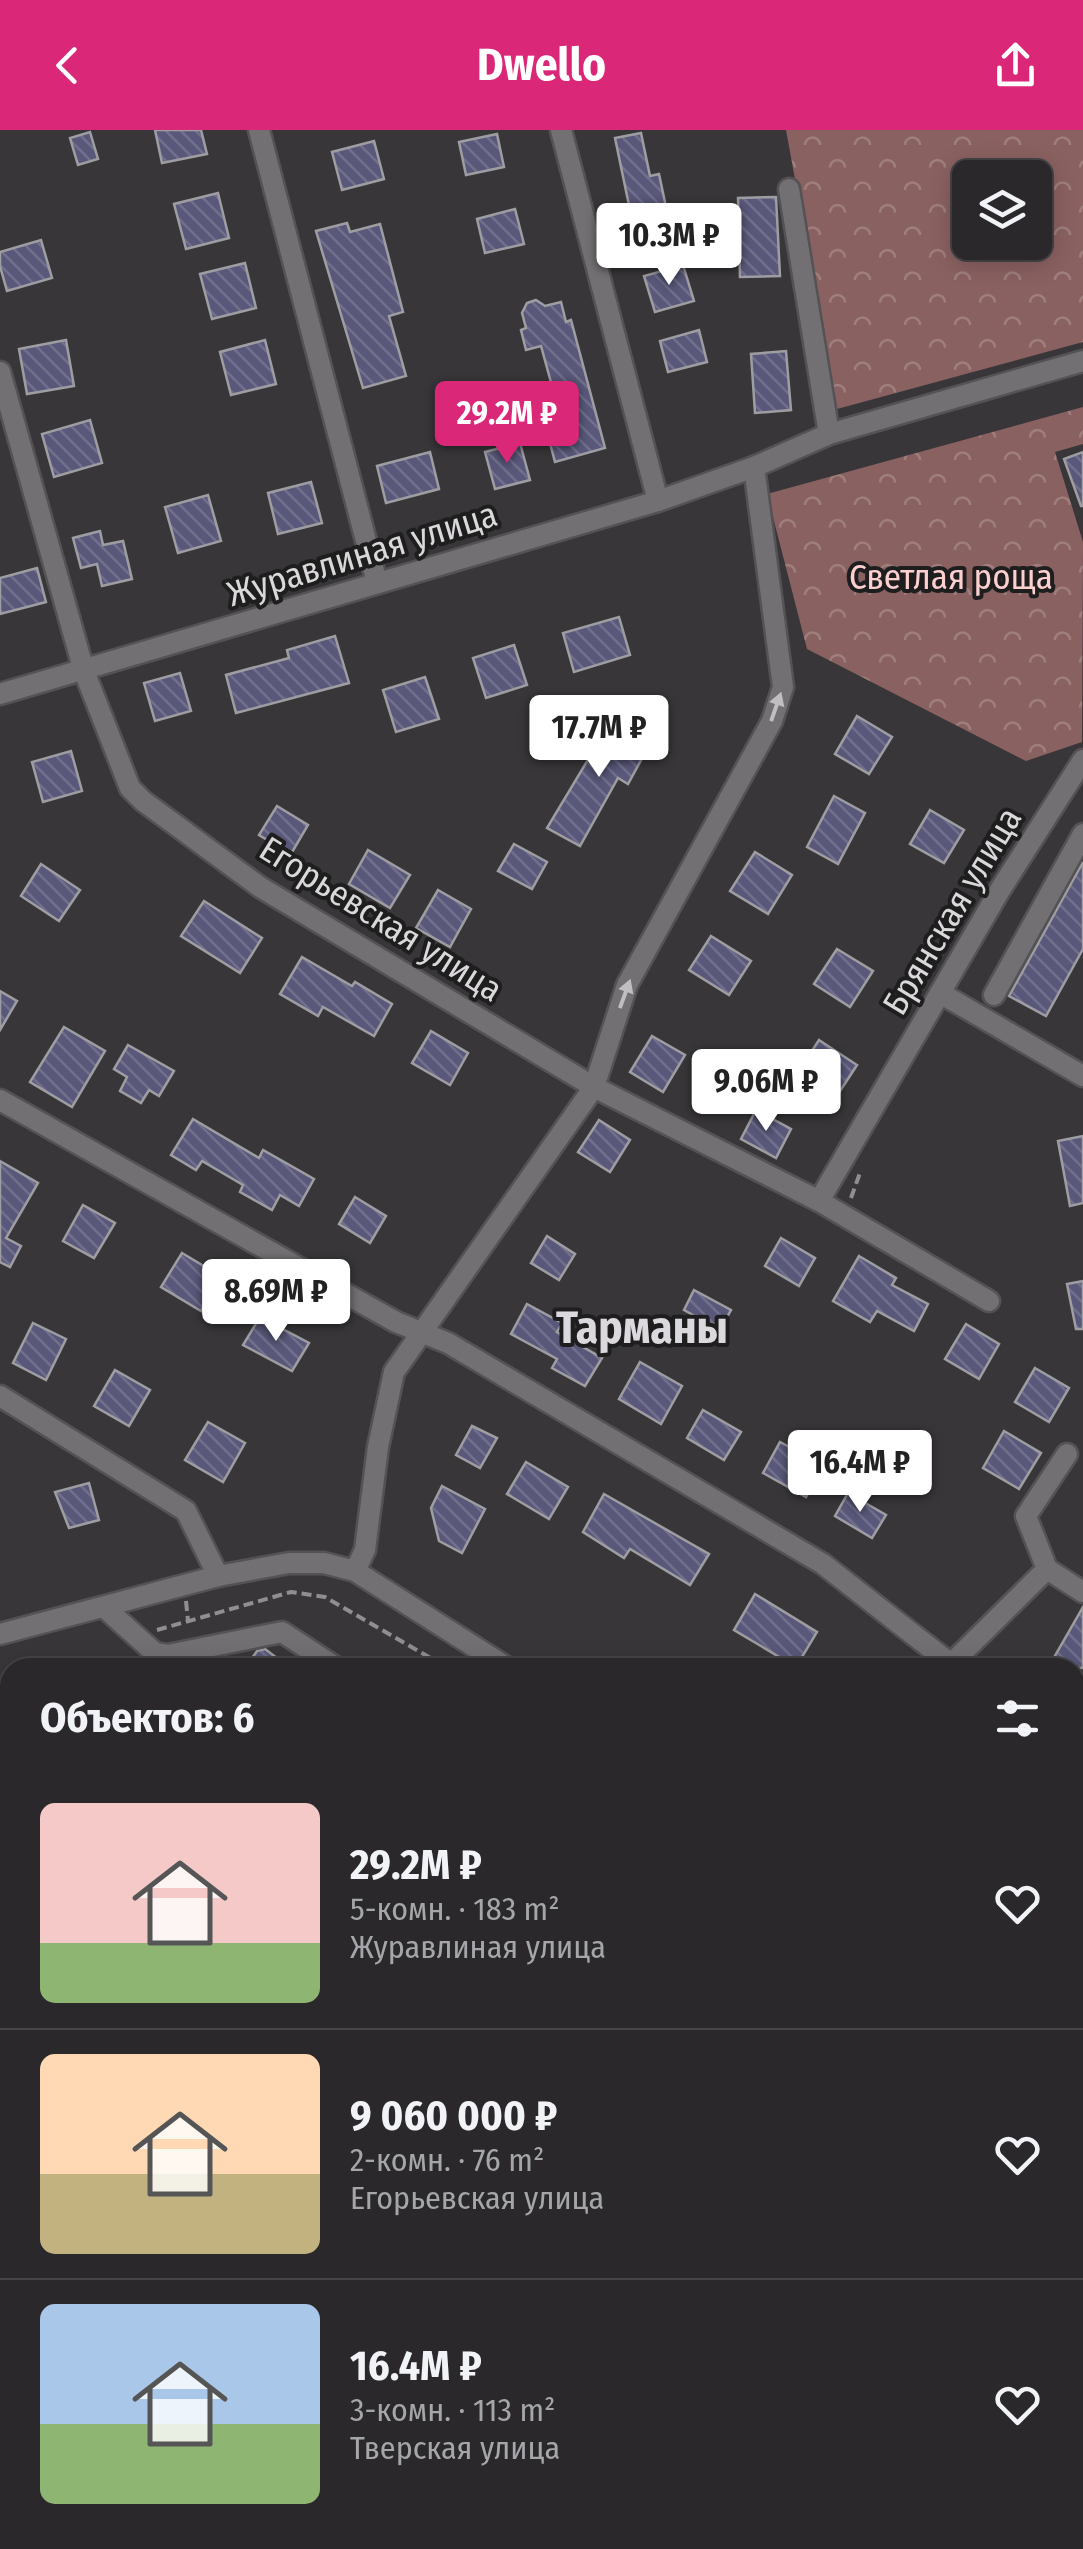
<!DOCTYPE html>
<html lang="ru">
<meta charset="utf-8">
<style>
:root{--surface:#2a282b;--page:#323033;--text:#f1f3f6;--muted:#a5a6a9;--line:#464447;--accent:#db2777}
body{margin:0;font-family:"Fira Sans Condensed",sans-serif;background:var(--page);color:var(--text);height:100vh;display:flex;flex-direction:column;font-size:38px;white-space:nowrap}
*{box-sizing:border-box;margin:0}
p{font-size:32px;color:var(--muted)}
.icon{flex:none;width:55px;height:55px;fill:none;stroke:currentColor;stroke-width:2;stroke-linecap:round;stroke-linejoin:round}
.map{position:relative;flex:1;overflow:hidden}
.drawer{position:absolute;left:0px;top:1528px;width:1085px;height:892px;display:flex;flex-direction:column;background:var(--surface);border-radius:30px 30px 0 0;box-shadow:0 5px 25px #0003,0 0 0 2px var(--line)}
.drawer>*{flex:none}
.tools{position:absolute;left:952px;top:30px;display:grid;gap:20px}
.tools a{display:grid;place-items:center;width:100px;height:100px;border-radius:15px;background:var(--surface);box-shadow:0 5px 25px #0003,0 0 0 2px var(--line);font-size:50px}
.price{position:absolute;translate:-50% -85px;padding:0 22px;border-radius:10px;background:#fff;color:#222;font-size:32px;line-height:65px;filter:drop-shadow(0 2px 5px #0008)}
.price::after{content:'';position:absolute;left:50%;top:60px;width:30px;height:22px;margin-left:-15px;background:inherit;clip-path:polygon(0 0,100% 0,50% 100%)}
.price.active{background:var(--accent);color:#fff}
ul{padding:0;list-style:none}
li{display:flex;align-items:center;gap:30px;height:250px;padding:0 40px}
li+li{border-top:2px solid var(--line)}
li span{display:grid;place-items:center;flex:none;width:280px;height:200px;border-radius:15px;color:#555}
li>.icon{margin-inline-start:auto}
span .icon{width:120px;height:120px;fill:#fffc;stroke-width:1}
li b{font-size:42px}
h2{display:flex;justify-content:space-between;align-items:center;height:120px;padding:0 40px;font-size:42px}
header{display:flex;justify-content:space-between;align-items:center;height:130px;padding:0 40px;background:var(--accent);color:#fff;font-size:45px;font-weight:700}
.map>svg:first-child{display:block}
.green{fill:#5d3737}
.forest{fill:url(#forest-crowns);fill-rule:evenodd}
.building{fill:url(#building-back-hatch);stroke:#9e9ea2;stroke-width:2.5}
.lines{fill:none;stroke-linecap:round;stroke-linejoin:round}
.minor-casing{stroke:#545254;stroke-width:25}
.path{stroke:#908e90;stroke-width:4;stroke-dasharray:10 5;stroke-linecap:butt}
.minor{stroke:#737074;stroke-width:20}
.oneway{fill:#c0bec0}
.labels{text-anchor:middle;stroke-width:8;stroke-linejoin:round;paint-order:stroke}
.street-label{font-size:35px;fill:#dad8da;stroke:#1f1e1f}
.park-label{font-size:35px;fill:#fcd0cf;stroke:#1f1e1f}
.district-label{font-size:45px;font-weight:bold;fill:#dbd9dd;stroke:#1f1e1f}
</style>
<header><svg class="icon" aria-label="back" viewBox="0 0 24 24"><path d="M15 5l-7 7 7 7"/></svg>Dwello<svg class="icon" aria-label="share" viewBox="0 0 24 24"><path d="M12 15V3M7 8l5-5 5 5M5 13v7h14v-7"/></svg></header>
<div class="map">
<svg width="1083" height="2419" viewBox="0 0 1083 2419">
<defs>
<pattern id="forest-crowns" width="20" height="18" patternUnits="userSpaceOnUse" patternTransform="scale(2.5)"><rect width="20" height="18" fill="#8a6161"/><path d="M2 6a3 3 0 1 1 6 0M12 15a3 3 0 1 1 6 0" fill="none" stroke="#9f7e7e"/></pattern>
<pattern id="building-back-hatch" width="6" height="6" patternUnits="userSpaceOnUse" patternTransform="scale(2.5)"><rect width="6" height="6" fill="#59587a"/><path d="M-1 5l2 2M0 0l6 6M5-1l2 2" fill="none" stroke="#706f8c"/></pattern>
</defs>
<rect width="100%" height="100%" fill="#383639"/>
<g class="green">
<path d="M1083,2233V2337L1075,2306V2234Z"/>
<path d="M1075,2387H1078L1083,2414L1062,2419H1034L1032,2410H1075Z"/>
</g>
<g class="forest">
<path d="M786,0H1083V212L837,279ZM970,48H1035V112H970Z"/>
<path d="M1083,277V314L1055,322L1083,412L1082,612L1026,631L807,519L767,364Z"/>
</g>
<g class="building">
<path d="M155,0H201L207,24L162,33Z"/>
<path d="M90,2L98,29L78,35L70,8Z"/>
<path d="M641,3L650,46L659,44L666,77L631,85L615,8Z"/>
<path d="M497,4L504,37L466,45L459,12Z"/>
<path d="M374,11L384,49L342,60L332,22Z"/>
<path d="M218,63L229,108L186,119L174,74Z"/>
<path d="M776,67L780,146L740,147L738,68Z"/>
<path d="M515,79L524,114L485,123L477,89Z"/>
<path d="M347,93L350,102L380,94L403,182L389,186L406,246L363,258L316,101Z"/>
<path d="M41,110L52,148L7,161L0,136V122Z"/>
<path d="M245,133L256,178L212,189L200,144Z"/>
<path d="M683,135L694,171L655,182L644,146Z"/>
<path d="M536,170L545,176L561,172L566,192L571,190L605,318L555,332L542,283L558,278L541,216L526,220L521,200L526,198L522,183L527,173Z"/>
<path d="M699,200L707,232L668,242L660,211Z"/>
<path d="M66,210L74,256L27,264L19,219Z"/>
<path d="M265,210L276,254L231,265L220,222Z"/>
<path d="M786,221L791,280L755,283L751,224Z"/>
<path d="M90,290L102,333L54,347L42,304Z"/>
<path d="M520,313L530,350L495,359L485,322Z"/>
<path d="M430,322L439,359L386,373L377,336Z"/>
<path d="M1083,322V376H1081L1064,329Z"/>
<path d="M311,352L322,393L278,404L268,363Z"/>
<path d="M208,365L221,411L178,423L165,377Z"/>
<path d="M100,401L103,415L123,411L132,449L102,456L97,434L81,438L73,408Z"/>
<path d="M37,438L46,472L0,484V448Z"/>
<path d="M619,487L630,525L574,542L563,503Z"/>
<path d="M335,506L349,553L236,583L226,545L289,528L287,520Z"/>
<path d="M514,515L527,555L486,568L473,528Z"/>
<path d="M180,543L191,581L155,591L144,553Z"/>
<path d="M425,547L439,589L396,602L383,560Z"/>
<path d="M857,586L892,607L869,644L835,624Z"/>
<path d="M621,588L636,597L633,602L651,612L628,654L618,648L580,716L547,698L610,593L616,596Z"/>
<path d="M71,621L82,661L43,672L32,632Z"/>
<path d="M834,666L865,683L838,734L807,717Z"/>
<path d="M277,676L308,695L291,724L259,705Z"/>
<path d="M930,680L964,700L944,733L910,714Z"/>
<path d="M514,714L547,732L532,759L498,741Z"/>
<path d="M368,720L410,745L390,778L349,754Z"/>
<path d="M755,722L792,745L768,784L730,761Z"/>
<path d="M1083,732V819L1046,886L1009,866Z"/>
<path d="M41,734L80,760L59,791L21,766Z"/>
<path d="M438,760L471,779L450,817L416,798Z"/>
<path d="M204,771L262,808L240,843L181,806Z"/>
<path d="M711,806L751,831L729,865L689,840Z"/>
<path d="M837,819L873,841L850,877L814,854Z"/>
<path d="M302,827L352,856L355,852L392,874L374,906L323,877L318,886L280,864Z"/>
<path d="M0,861L17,871L0,900Z"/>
<path d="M64,897L105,921L72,977L30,952Z"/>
<path d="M431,901L468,923L450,955L412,933Z"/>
<path d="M652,906L685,925L663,962L630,942Z"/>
<path d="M819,910L857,935L829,978L791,953Z"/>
<path d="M128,915L174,941L159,966L149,960L141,973L120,961L127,947L114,939Z"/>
<path d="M756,980L791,999L776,1028L741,1009Z"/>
<path d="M193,989L259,1028L263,1020L314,1049L299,1076L280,1065L272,1080L240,1062L243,1055L202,1031L196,1040L171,1025Z"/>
<path d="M599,990L630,1010L610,1042L578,1022Z"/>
<path d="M1083,1006V1073L1070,1076L1058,1011Z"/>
<path d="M0,1031L38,1053L6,1108L21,1116L10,1137L0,1132Z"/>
<path d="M355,1067L386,1086L370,1113L339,1094Z"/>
<path d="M83,1075L115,1093L94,1128L63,1111Z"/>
<path d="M547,1106L575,1124L559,1150L531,1133Z"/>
<path d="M781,1108L815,1128L799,1156L765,1136Z"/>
<path d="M182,1123L222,1147L201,1181L161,1157Z"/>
<path d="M859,1126L896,1148L892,1155L928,1174L914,1201L877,1181L870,1192L833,1171Z"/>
<path d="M1083,1151V1199H1076L1067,1154Z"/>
<path d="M694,1160L731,1180L720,1200L684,1180Z"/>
<path d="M527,1174L562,1193L557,1202L602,1228L585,1256L552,1238L557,1229L511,1204Z"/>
<path d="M260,1187L309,1213L292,1241L243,1215Z"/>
<path d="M33,1193L66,1209L46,1250L13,1233Z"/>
<path d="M966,1194L999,1214L979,1249L945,1229Z"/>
<path d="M640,1232L682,1256L661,1294L619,1269Z"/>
<path d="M1035,1238L1069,1258L1049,1292L1015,1272Z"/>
<path d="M115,1240L150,1260L129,1296L94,1276Z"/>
<path d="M703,1280L741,1302L724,1330L687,1308Z"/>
<path d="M208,1292L245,1313L223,1352L185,1330Z"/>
<path d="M472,1296L497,1308L480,1338L456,1325Z"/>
<path d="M1004,1301L1041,1323L1019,1359L983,1338Z"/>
<path d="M780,1312L824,1335L806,1367L763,1343Z"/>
<path d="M526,1332L568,1357L549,1389L507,1364Z"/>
<path d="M89,1353L99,1390L69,1398L55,1362Z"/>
<path d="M442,1356L485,1379L462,1423L439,1411L431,1378Z"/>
<path d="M848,1363L886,1385L872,1408L835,1386Z"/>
<path d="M604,1364L709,1424L690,1455L630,1419L624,1428L583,1402Z"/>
<path d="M755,1464L817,1502L796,1537L734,1500Z"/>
<path d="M1083,1477V1538H1048Z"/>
<path d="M265,1519L290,1538H245L257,1521Z"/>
</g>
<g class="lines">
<g class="minor-casing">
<g id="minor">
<path d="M259,0L377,453"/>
<path d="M561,0L658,371"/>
<path d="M789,59L829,304"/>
<path d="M0,242L84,541L130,658L143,671L260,757L594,957L819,1071L989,1171"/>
<path d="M0,564L658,371L754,337L829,304L1083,231"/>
<path d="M940,863L1083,946"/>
<path d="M994,865L1083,704"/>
<path d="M0,970L396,1192L448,1213L823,1434L956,1538"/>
<path d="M819,1071L1000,760L1083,630"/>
<path d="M0,1266L186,1381L218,1446"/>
<path d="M1067,1324L1026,1386L1047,1439L1083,1462"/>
<path d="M355,1441L365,1420L378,1317L394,1242L594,957L627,855L772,591L783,557L754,337"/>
<path d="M105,1478L155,1523L168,1525L282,1502L337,1538"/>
<path d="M0,1504L218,1446L289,1433H324L355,1441L508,1538"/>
<path d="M952,1533L1047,1439"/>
<path d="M1077,1604L1083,1594"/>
<path d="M0,1712L10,1720"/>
<path d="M0,1847L10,1854"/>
<path d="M1075,1880L1083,1885"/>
<path d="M0,1901L10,1898"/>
<path d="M0,1982L10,2021"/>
<path d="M1075,2136L1083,2134"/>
<path d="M1075,2177L1083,2175"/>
<path d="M109,2410L112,2419"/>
<path d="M280,2410L282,2419"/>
<path d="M675,2410L677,2419"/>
<path d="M782,2410L785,2419"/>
<path d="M858,2410L860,2419"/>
<path d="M971,2410L973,2419"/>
<path d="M462,2419L488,2410"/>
</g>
</g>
<g class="path">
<path d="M851,1068L861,1040"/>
<path d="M186,1471L188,1491"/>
<path d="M157,1500L291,1462L325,1467L448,1538"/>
<path d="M123,1538L137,1533"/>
<path d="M1075,1911L1083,1916"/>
<path d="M1075,2319L1083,2354"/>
<path d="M1075,2369L1083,2367"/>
</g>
<use href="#minor" class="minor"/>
</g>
<defs><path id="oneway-solid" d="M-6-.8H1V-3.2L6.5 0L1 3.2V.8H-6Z" transform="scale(2.5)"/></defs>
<g class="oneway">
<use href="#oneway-solid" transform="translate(776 577) rotate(-71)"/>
<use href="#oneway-solid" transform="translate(625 864) rotate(-70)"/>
</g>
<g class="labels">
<g class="street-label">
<text transform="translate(362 424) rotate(-17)" y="12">Журавлиная улица</text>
<text transform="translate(952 781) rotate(-59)" y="12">Брянская улица</text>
<text transform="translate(381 789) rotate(32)" y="12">Егорьевская улица</text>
</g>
<g class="park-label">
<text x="951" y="459">Светлая роща</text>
</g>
<g class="district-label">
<text x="642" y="1213">Тарманы</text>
</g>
</g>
</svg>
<div class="tools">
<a><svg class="icon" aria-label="layers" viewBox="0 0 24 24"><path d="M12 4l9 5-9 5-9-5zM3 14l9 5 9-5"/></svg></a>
</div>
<b class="price" style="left:669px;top:158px">10.3M ₽</b>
<b class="price active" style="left:507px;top:336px">29.2M ₽</b>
<b class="price" style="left:599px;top:650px">17.7M ₽</b>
<b class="price" style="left:766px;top:1004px">9.06M ₽</b>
<b class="price" style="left:276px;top:1214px">8.69M ₽</b>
<b class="price" style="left:860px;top:1385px">16.4M ₽</b>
<section class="drawer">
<h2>Объектов: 6<svg class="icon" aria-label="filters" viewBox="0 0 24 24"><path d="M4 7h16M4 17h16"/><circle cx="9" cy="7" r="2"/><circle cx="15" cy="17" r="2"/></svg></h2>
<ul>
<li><span style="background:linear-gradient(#f6c9c9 70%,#8fb573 0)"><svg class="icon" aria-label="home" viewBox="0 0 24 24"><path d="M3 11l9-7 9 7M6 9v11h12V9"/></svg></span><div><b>29.2M ₽</b><p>5-комн. · 183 m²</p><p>Журавлиная улица</p></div><svg class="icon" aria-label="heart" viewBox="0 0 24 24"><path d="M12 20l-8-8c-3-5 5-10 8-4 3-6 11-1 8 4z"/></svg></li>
<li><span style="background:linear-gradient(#ffd9b3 60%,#c2b280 0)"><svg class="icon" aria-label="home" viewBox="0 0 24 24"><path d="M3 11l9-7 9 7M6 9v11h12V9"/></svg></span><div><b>9 060 000 ₽</b><p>2-комн. · 76 m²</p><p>Егорьевская улица</p></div><svg class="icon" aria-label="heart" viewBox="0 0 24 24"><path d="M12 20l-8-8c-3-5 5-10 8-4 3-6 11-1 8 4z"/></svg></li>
<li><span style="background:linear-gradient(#a9c7e8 60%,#8fb573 0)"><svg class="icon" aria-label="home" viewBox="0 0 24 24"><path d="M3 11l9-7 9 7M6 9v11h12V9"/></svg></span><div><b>16.4M ₽</b><p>3-комн. · 113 m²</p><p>Тверская улица</p></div><svg class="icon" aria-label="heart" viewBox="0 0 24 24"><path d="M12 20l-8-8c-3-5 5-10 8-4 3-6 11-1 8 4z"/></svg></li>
</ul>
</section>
</div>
